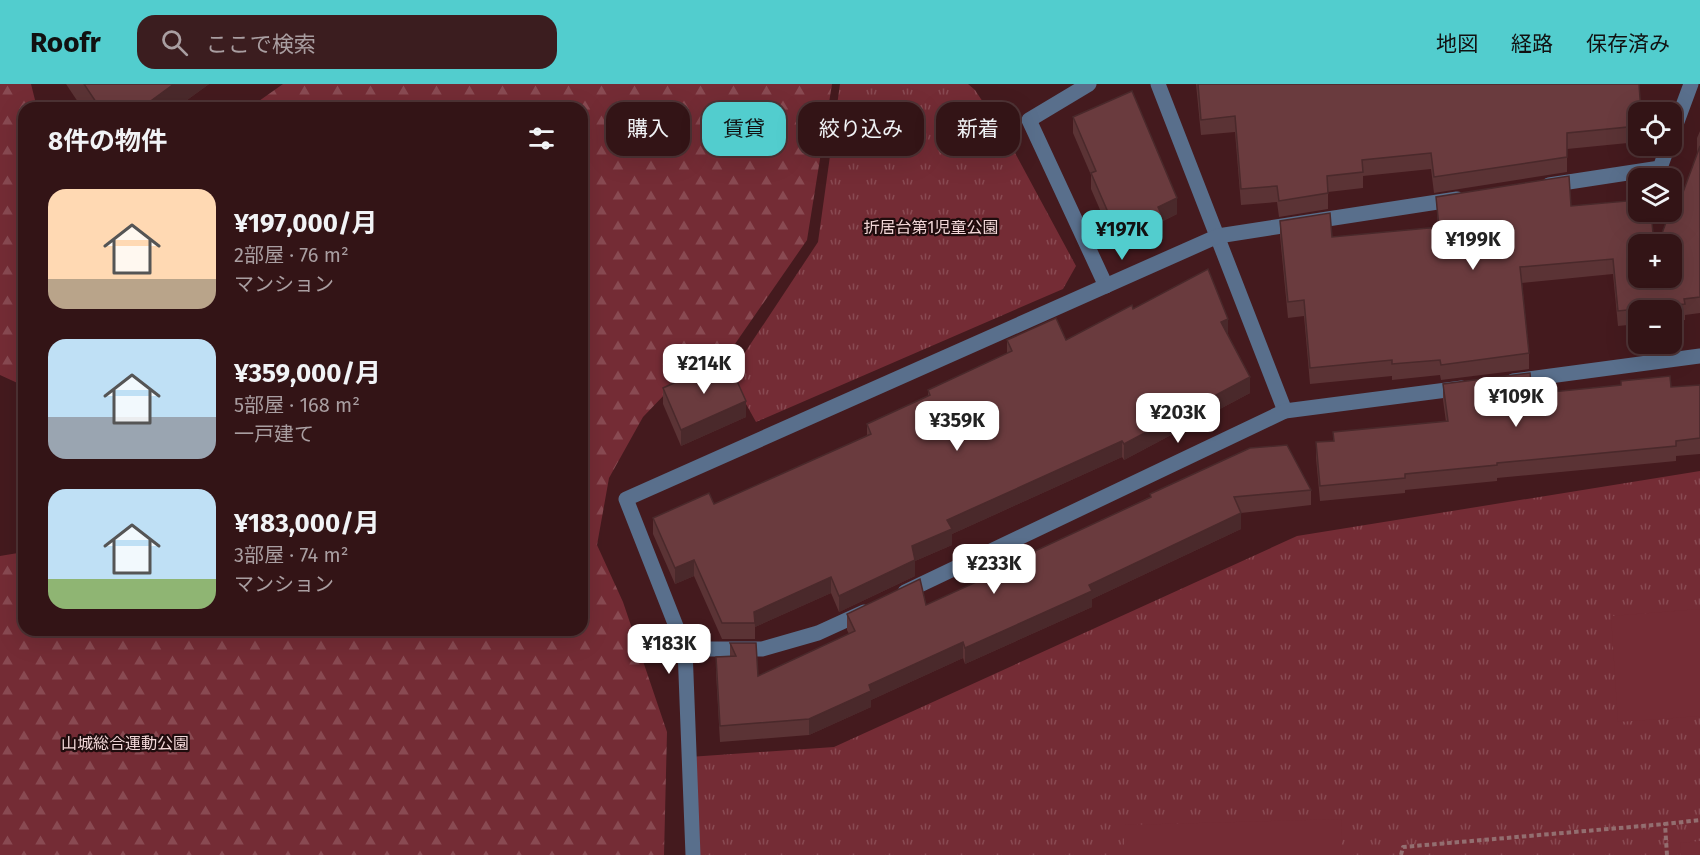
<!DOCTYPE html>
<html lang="ja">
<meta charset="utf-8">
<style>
:root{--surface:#331416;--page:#3b1d1f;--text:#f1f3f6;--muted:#a99ea1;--line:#4e3335;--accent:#52cdce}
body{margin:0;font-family:"Fira Sans","Noto Sans JP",sans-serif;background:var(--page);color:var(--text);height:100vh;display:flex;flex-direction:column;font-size:22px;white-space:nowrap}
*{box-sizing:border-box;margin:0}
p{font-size:20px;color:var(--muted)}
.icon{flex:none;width:33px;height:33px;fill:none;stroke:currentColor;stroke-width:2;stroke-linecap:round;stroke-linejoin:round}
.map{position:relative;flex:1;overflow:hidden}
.side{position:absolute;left:18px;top:18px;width:570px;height:534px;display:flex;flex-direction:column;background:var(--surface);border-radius:18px;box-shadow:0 6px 24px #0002,0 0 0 2px var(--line)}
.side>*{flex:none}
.top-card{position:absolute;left:606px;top:18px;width:570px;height:54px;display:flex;gap:12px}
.buttons{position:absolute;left:1628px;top:18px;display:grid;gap:12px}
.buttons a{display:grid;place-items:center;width:54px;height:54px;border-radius:12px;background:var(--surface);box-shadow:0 6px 24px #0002,0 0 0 2px var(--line);font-size:30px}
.price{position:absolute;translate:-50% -51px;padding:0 14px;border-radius:12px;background:#fff;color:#222;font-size:20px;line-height:39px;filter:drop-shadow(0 2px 3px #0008)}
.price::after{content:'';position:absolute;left:50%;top:36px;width:18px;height:14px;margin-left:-9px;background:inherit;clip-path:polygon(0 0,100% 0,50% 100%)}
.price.on{background:var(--accent);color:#111}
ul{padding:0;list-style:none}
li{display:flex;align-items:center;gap:18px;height:150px;padding:0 30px}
li span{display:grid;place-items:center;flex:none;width:168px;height:120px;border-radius:18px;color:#555}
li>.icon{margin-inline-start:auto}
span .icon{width:72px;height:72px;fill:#fffc;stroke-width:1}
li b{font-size:26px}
h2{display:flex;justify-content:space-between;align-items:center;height:72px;padding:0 30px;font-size:26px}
.tag{padding:0 21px;border-radius:18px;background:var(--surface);box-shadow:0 6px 24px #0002,0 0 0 2px var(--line);font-size:21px;line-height:54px}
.tag.on{background:var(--accent);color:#111}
header{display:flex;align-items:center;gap:36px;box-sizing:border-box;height:84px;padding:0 30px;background:var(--accent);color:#111}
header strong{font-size:28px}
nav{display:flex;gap:33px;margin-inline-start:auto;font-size:21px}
.search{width:420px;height:54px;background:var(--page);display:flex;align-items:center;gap:15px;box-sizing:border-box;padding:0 21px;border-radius:18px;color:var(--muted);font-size:22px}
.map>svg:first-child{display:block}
.grass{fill:url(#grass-tufts)}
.forest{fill:url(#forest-firs)}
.pitch{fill:#742c35}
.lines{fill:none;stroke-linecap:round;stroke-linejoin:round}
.path{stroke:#936e70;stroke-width:4;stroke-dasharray:4.5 3;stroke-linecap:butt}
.minor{stroke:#596f8c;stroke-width:15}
.wall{fill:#5b3335}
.shaded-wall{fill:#4a292b}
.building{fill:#6a3b3e;stroke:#4a292b;stroke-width:1.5}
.labels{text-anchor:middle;stroke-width:4.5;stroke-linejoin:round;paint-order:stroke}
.park-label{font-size:16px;fill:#f2d7d8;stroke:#1f0c0d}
</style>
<header>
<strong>Roofr</strong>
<div class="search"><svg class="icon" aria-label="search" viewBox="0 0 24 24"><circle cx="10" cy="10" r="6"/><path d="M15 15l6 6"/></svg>ここで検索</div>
<nav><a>地図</a><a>経路</a><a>保存済み</a></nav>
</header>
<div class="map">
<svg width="1700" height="771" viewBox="0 0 1700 771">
<defs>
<pattern id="grass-tufts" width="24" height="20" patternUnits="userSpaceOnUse" patternTransform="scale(1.5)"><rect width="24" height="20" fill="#742c35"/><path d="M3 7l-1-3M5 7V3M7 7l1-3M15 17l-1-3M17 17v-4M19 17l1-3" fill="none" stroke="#894a52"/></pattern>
<pattern id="forest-firs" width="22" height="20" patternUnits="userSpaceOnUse" patternTransform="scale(1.5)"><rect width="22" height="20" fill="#742c35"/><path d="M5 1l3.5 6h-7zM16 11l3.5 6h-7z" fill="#894a52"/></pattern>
</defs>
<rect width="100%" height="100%" fill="#441a1e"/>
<g class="grass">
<path d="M840,0H968L975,6L1008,56L1076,182L1063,205L756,338L730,291L818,158Z"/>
<path d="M1700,387V771H689V673L834,663L1297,452Z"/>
</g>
<g class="forest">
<path d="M0,0H31L37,24H24V302L0,291Z"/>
<path d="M283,0H832L807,156L719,283L689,285L643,333L609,394L597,461L623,518L667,648L664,771H0V472L24,468V546H582V24H249Z"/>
</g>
<g class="pitch">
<path d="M1700,525V632L1618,638L1611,532Z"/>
<path d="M1342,735L1341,771H1124V741Z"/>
<path d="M1700,757V771H1681L1680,759Z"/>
</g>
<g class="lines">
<g class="path">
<path d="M1401,771L1403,763L1665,740"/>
<path d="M1667,771L1665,740L1700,736"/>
</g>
<g class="minor">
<path d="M1089,0L1029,36L1106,202"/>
<path d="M1158,0L1285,327"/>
<path d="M1671,54L1691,0"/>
<path d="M1549,101L1660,84L1668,62"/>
<path d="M1513,297L1700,272"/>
<path d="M905,508L1285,327L1462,304"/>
<path d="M685,565H762L818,549L864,528"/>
<path d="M693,771L685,565L626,415L1218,152L1457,115"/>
</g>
</g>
<g class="wall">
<path d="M66,0H209L176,24H82Z"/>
<path d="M1196,0H1639L1638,58L1567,65V88L1434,109L1431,85L1363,92V104L1328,108V125L1279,133L1277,118L1241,121L1235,48L1201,51Z"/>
<path d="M1073,33L1177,130L1163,137V150L1124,167L1119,156L1114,158L1091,105V91L1073,49Z"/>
<path d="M1700,47V229L1685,231V236L1671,237V226H1638V240L1618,242L1613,190L1522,199L1529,269V285L1441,296L1440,291L1392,296V292L1310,300L1304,232L1288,234L1280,152V137L1332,153L1438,143L1436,113L1571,122L1638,160L1671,194L1682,111L1697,70V54Z"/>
<path d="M1133,225L1228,250L1250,309L1124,376L1122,373L952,450V461L915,477V492L839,528L831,509L755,543V555H722L694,492L675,500L653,450V434L714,420L867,352V340L928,312V306L1007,270V256H1066Z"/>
<path d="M1443,300L1532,310L1671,303L1700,301V370L1676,372V377L1497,394V397L1405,406V409L1320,417L1316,374V358L1333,357V348L1446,338L1443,316Z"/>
<path d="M663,304L746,333L681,362L663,320Z"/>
<path d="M1311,406V421L1241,429V445L1092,515V523L965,580L963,574L871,616V623L809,651L720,658L716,589V573L730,572V559L758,592L849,550L847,546V530L926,521L1005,485V481L1150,413V410Z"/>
</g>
<g class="shaded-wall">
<path d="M174,0H209L176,24H141Z"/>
<path d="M1177,114V130L1163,137V150L1124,167V151L1158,123Z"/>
<path d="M1119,140V156L1114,158V142Z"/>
<path d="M1228,235V250L1221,254V238Z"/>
<path d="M1250,293V309L1124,376V360Z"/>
<path d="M746,317V333L681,362V346Z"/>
<path d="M1122,357V373L952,450V461L915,477V492L839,528V512L912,462L947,436Z"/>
<path d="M1241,429V445L1092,515V523L965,580V564L1089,501Z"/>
<path d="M694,476V492L675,500V484Z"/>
<path d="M831,493V509L755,543L754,528Z"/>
<path d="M963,558V574L871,616V623L809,651V635L869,601Z"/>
</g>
<g class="building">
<path d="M84,0H174L141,24H100Z"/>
<path d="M1198,0H1639L1641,28H1638V42L1567,49V73L1434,93L1431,69L1362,76L1363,88L1327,92L1328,109L1279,117L1277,102L1241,105L1235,32L1201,36Z"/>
<path d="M1132,7L1177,114L1158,123L1163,134L1124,151L1119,140L1114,142L1091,89L1096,87L1073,33Z"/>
<path d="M1700,62V213L1684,215L1685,220L1618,227L1613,175L1520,183L1529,269L1441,281L1440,276L1392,280V276L1310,284L1304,216L1288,218L1280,137L1330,129L1332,153L1439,143L1436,113L1569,92L1571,122L1638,116V128H1651L1654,160H1638V194H1671V160H1658L1681,98L1682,111Z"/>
<path d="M1208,185L1228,235L1221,238L1250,293L1124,360L1122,357L947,436L952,445L912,462L915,476L839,512L831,493L754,528L755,539H722L694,476L675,484L653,434L709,409L714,420L871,350L867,340L930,311L928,306L1012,267L1007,256L1056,234L1066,256L1132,221L1133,225Z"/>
<path d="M727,275L746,317L681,346L663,304Z"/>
<path d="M1530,289L1532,310L1621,301V297L1670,292L1671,303L1700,301V354L1676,357V362L1497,379V381L1405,390V394L1320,402L1316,358L1334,357L1333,348L1448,337L1443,300Z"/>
<path d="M1287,361L1311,406L1234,413L1241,429L1089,501L1092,507L965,564L963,558L869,601L871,607L809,635L720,642L716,573L736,572L730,559H756L758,592L855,547L847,530L920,495L926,521L1007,484L1005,481L1151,413L1150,410L1250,364Z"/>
</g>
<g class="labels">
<g class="park-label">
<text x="931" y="149">折居台第1児童公園</text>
<text x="125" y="665">山城総合運動公園</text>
</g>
</g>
</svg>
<div class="buttons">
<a><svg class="icon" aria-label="locate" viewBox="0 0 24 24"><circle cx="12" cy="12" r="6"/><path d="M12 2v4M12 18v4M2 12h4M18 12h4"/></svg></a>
<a><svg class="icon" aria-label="layers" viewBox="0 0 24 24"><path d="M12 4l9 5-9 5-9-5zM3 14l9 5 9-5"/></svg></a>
<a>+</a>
<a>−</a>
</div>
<b class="price on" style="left:1122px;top:177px">¥197K</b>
<b class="price" style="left:1473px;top:187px">¥199K</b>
<b class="price" style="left:704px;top:311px">¥214K</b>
<b class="price" style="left:1516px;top:344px">¥109K</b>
<b class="price" style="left:1178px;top:360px">¥203K</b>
<b class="price" style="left:957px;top:368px">¥359K</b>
<b class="price" style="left:994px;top:511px">¥233K</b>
<b class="price" style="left:669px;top:591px">¥183K</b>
<div class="top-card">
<a class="tag">購入</a>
<a class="tag on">賃貸</a>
<a class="tag">絞り込み</a>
<a class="tag">新着</a>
</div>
<section class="side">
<h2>8件の物件<svg class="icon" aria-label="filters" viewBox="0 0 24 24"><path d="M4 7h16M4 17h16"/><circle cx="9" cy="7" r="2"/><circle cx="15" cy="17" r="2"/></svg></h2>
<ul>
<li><span style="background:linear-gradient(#ffd9b3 75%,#b9a48a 0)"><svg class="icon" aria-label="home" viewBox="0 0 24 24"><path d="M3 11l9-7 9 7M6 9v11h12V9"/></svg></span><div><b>¥197,000/月</b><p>2部屋 · 76 m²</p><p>マンション</p></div></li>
<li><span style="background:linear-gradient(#bfe0f5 65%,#9aa5b1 0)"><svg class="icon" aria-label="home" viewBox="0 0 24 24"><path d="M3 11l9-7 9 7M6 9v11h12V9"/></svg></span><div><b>¥359,000/月</b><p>5部屋 · 168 m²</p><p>一戸建て</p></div></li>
<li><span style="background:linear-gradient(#bfe0f5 75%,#8fb573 0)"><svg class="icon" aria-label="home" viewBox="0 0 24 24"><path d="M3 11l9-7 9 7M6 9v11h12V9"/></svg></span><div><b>¥183,000/月</b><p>3部屋 · 74 m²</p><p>マンション</p></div></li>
</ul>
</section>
</div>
